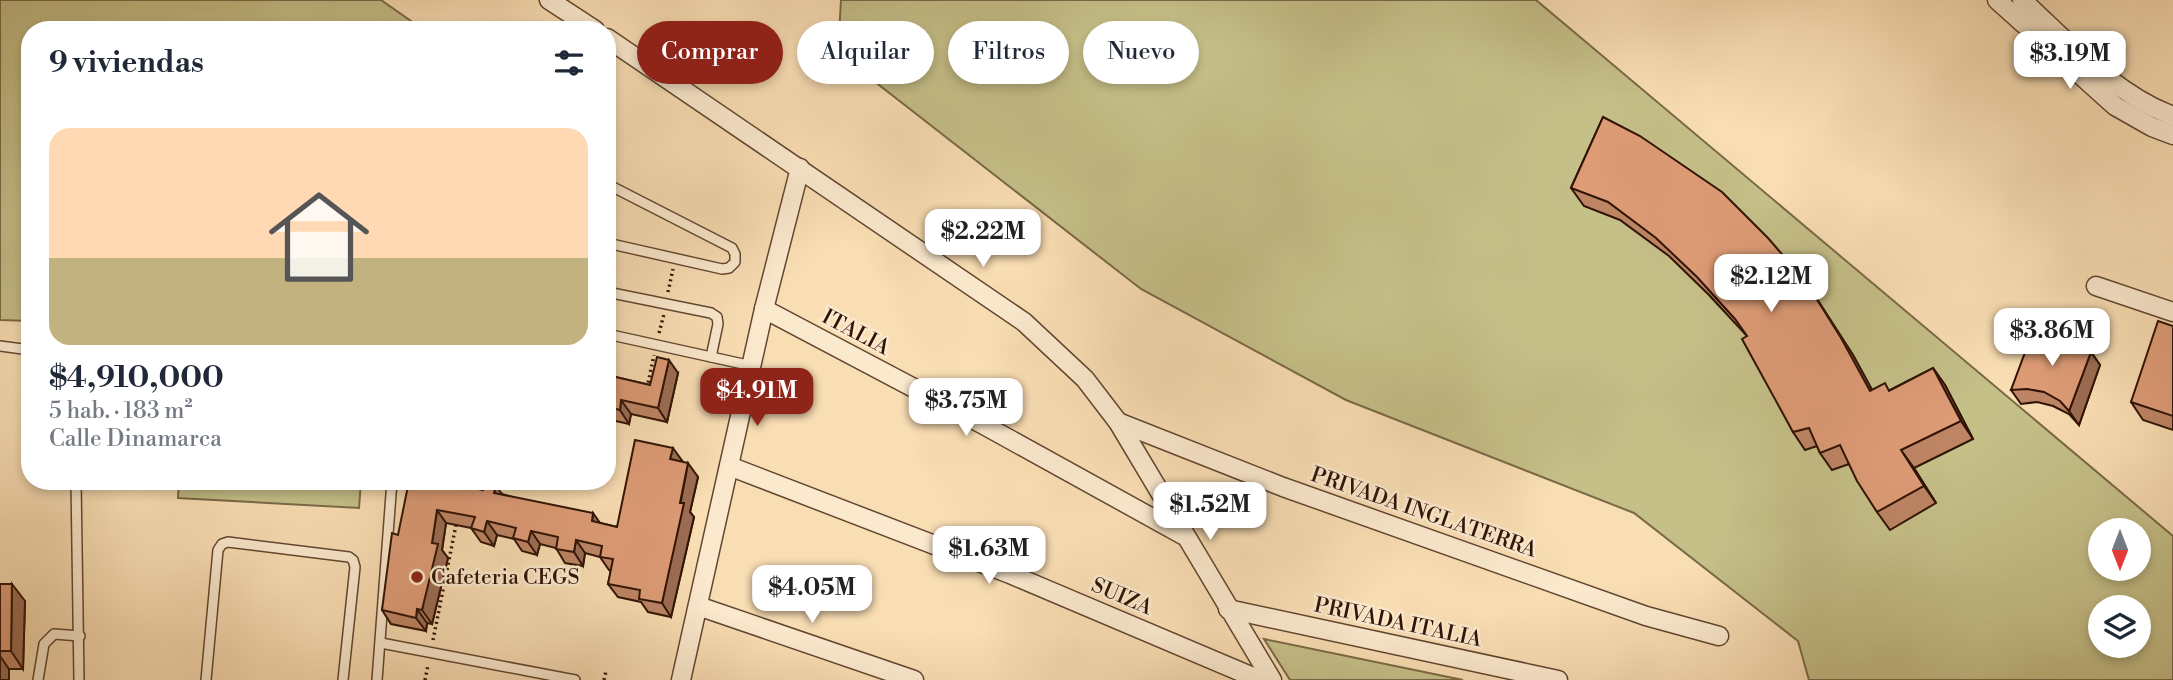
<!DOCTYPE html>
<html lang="es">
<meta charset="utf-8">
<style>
:root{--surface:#fff;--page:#f6f6f7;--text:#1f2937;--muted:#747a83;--line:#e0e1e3;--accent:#8f2418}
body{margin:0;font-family:"Libre Bodoni",serif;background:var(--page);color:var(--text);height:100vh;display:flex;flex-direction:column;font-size:26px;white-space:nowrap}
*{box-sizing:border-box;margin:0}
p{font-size:23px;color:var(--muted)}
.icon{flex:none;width:38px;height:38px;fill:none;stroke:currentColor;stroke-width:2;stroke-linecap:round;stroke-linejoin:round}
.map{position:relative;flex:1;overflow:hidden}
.drawer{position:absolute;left:21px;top:21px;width:595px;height:469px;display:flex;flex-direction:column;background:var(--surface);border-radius:28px;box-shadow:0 4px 10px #0003}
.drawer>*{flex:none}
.hud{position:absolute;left:637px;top:21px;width:665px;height:63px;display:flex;gap:14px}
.needle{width:46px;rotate:180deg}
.buttons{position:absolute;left:2088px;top:518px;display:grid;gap:14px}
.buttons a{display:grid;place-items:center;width:63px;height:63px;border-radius:50%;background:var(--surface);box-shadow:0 4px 10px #0003;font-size:35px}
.price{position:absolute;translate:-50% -60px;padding:0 16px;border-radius:14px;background:#fff;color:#222;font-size:23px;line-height:46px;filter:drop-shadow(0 2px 4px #0008)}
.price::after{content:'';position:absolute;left:50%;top:42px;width:21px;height:16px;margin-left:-10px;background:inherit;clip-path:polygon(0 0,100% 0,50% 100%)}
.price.selected{background:var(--accent);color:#fff}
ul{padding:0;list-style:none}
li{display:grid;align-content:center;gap:14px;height:371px;padding:0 28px}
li+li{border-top:2px solid var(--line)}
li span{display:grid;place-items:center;height:217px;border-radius:21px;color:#555}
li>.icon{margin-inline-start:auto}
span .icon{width:126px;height:126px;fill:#fffc;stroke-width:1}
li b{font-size:30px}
h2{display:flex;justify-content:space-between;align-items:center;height:84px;padding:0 28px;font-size:30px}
.chip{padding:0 24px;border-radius:32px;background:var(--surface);box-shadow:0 4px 10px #0003;font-size:24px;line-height:63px}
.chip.selected{background:var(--accent);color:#fff}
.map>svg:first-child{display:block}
.green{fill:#c5bf88;stroke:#7a6946;stroke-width:2;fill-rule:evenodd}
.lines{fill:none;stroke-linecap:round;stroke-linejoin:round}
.lane-casing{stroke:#624630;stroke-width:12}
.street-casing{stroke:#624630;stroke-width:21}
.path{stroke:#301305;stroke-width:3.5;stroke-dasharray:2 3.5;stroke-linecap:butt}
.lane{stroke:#fbe9ce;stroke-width:9}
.street{stroke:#fbe9ce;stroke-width:18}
.wall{fill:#be8565;stroke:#301305;stroke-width:2}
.shaded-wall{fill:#9b6c53;stroke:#301305;stroke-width:2}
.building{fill:#dd9b76;stroke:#301305;stroke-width:2}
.poi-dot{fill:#8f2418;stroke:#fbe9ce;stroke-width:2.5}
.labels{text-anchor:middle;stroke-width:5;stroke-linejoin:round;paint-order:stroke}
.street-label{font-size:21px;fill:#301305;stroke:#fbe9ce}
.poi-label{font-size:21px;fill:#301305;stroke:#fbe9ce;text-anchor:start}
</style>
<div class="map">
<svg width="2173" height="680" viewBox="0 0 2173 680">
<rect width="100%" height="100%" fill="#f9ddb3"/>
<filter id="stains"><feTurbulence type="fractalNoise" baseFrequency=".00286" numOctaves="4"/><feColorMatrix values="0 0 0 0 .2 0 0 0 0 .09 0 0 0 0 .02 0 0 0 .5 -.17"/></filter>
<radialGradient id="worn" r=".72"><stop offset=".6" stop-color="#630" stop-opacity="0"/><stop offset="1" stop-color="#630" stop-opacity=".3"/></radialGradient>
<g class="green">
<path d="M0,0H381L418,26L417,30H30V321L0,320Z"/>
<path d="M841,0H1536L2173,536V680H1809L1798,641L1634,513L1346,400L1141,289L838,53ZM2100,530H2138V569H2100ZM2100,607H2138V646H2100Z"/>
<path d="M179,481H361L359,508L178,498Z"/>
<path d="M1264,639L1463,680H1290Z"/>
</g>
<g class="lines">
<g class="lane-casing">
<g id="lane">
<path d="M607,184L732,248L735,254V262L729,268L722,269L607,243"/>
<path d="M607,292L711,313L717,317L718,324L711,357"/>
<path d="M607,334L752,366"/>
<path d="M0,346L30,350"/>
<path d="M76,481L79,680"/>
<path d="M381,643L575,680"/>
<path d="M38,680L44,644L54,634L80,636"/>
<path d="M206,680L218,550L222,544L228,542L349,557L353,560L355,567L343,680"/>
<path d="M377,680L392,481"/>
</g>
</g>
<g class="street-casing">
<g id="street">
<path d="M549,0L595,30"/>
<path d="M1997,0L2115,106L2152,127L2173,135"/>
<path d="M2022,0C2068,42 2114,94 2173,116"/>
<path d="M607,38L1024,322L1085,379L1118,422L1272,680"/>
<path d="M2096,286L2173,312"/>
<path d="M764,309L982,424L1183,535"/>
<path d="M1118,422L1283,487L1646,616L1719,636"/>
<path d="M729,466L1010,574L1260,680"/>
<path d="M698,606L914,680"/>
<path d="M1228,609L1558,680"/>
<path d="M681,680L764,309L800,168"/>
</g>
</g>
<g class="path">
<path d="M668,292L673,269"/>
<path d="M659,333L664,314"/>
<path d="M647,388L654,355"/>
<path d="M433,640L456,525"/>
<path d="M425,680L428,665"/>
<path d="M604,680L606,671"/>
</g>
<use href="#lane" class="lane"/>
<use href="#street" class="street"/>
</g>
<g class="wall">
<path d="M1603,117L1806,282L1853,355L1872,390H1890L1933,368L1945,385L1973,439L1914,468L1936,503L1890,530L1877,512L1849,464L1832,470L1820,453L1817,446L1805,450L1793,432L1747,336L1709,295L1669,256L1620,220L1584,206L1571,188Z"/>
<path d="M2173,326V430L2143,420L2131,402Z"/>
<path d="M2091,352L2100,365L2079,425L2069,414L2053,406L2037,402L2021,404L2011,390Z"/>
<path d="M678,373L667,422L631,414L629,424L607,419V375L650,385Z"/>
<path d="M683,462L698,477L690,512L694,517L671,617L648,612L641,602L618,597L608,584L611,571L609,570L600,557L585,553L583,566L565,563L556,548L540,544L537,555L522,551L514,539L497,535L494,546L481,542L471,528L446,523L442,550L448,558L432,624L427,623L426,631L391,624L382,610L398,535L449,481L450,483L502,494L600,523L617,527Z"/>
<path d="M0,584L25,601L23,669H9V680H0Z"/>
</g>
<g class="shaded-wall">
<path d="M1806,282L1853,355L1882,408L1870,391Z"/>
<path d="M2091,352L2100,365L2079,425L2069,411Z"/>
<path d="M669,360L678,373L667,422L658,408Z"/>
<path d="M1933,368L1945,385L1973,439L1961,421Z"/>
<path d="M621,400L631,414L629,424L620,410Z"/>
<path d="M673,448L683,462L670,459Z"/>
<path d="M1901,450L1914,468L1936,503L1924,486Z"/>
<path d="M688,463L698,477L690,512L694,517L671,617L662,603Z"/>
<path d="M496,486L506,499L494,493Z"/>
<path d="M437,510L446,523L442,550L448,558L432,624L422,610Z"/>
<path d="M593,513L603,527L592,521Z"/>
<path d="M487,521L497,535L494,546L484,532Z"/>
<path d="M531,531L540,544L537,555L528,542Z"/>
<path d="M576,540L585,553L583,566L574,552Z"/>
<path d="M12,584L25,601L23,669L11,651Z"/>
<path d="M417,609L427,623L426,631L416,618Z"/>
<path d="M0,656L9,669V680H0Z"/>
</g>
<g class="building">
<path d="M1603,117L1640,136L1722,192L1768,238L1806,282L1841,338L1870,391L1885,383L1889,391L1933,368L1961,421L1901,450L1924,486L1877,512L1857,481L1840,445L1820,453L1809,428L1793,432L1742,339L1747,336L1735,319L1697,277L1656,238L1608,202L1571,188Z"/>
<path d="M2158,321L2173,326V416L2131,402Z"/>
<path d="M2033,331L2091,352L2069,411L2060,401L2044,392L2027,389L2011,390Z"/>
<path d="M657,357L669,360L658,408L621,400L620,410L607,407V375L650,385Z"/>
<path d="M635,440L673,448L670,459L688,463L680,503H684L662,603L639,599L640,590L608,584L613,559L600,557L602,546L576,540L574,552L556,549L558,537L531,531L528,542L513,538L516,528L487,521L484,532L471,528L475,517L437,510L432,543L438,544L422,610L417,609L416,618L382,610L392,533L398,535L409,481H444L483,490L486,482L496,486L494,493L593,513L592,521L617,527Z"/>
<path d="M0,584H12L11,651H0Z"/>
</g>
<circle class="poi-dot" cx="417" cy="577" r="7"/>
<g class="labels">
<g class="street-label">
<text transform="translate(856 332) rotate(28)" y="7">ITALIA</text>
<text transform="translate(1424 512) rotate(19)" y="7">PRIVADA INGLATERRA</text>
<text transform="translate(1122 596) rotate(23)" y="7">SUIZA</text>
<text transform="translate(1398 622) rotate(12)" y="7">PRIVADA ITALIA</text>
</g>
<g class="poi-label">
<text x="431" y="584">Cafeteria CEGS</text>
</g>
</g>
<rect width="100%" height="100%" filter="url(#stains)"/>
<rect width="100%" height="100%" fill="url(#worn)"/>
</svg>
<div class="buttons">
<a><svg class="needle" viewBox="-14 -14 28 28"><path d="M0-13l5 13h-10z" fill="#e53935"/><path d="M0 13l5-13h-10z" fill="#747a83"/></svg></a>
<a><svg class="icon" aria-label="layers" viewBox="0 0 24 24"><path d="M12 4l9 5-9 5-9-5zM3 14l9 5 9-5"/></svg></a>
</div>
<b class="price" style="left:2070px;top:91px">$3.19M</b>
<b class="price" style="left:983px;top:269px">$2.22M</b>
<b class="price" style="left:1771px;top:314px">$2.12M</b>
<b class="price" style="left:2052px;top:368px">$3.86M</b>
<b class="price selected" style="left:757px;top:428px">$4.91M</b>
<b class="price" style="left:966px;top:438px">$3.75M</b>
<b class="price" style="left:1210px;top:542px">$1.52M</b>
<b class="price" style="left:989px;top:586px">$1.63M</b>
<b class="price" style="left:812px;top:625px">$4.05M</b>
<div class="hud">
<a class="chip selected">Comprar</a>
<a class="chip">Alquilar</a>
<a class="chip">Filtros</a>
<a class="chip">Nuevo</a>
</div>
<section class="drawer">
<h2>9 viviendas<svg class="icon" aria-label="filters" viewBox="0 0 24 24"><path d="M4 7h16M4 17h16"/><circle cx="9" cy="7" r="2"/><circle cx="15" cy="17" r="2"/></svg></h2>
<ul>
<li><span style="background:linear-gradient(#ffd9b3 60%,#c2b280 0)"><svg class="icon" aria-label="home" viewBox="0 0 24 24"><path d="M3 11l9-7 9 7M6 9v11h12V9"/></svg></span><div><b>$4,910,000</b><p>5 hab. · 183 m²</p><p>Calle Dinamarca</p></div></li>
</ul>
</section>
</div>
